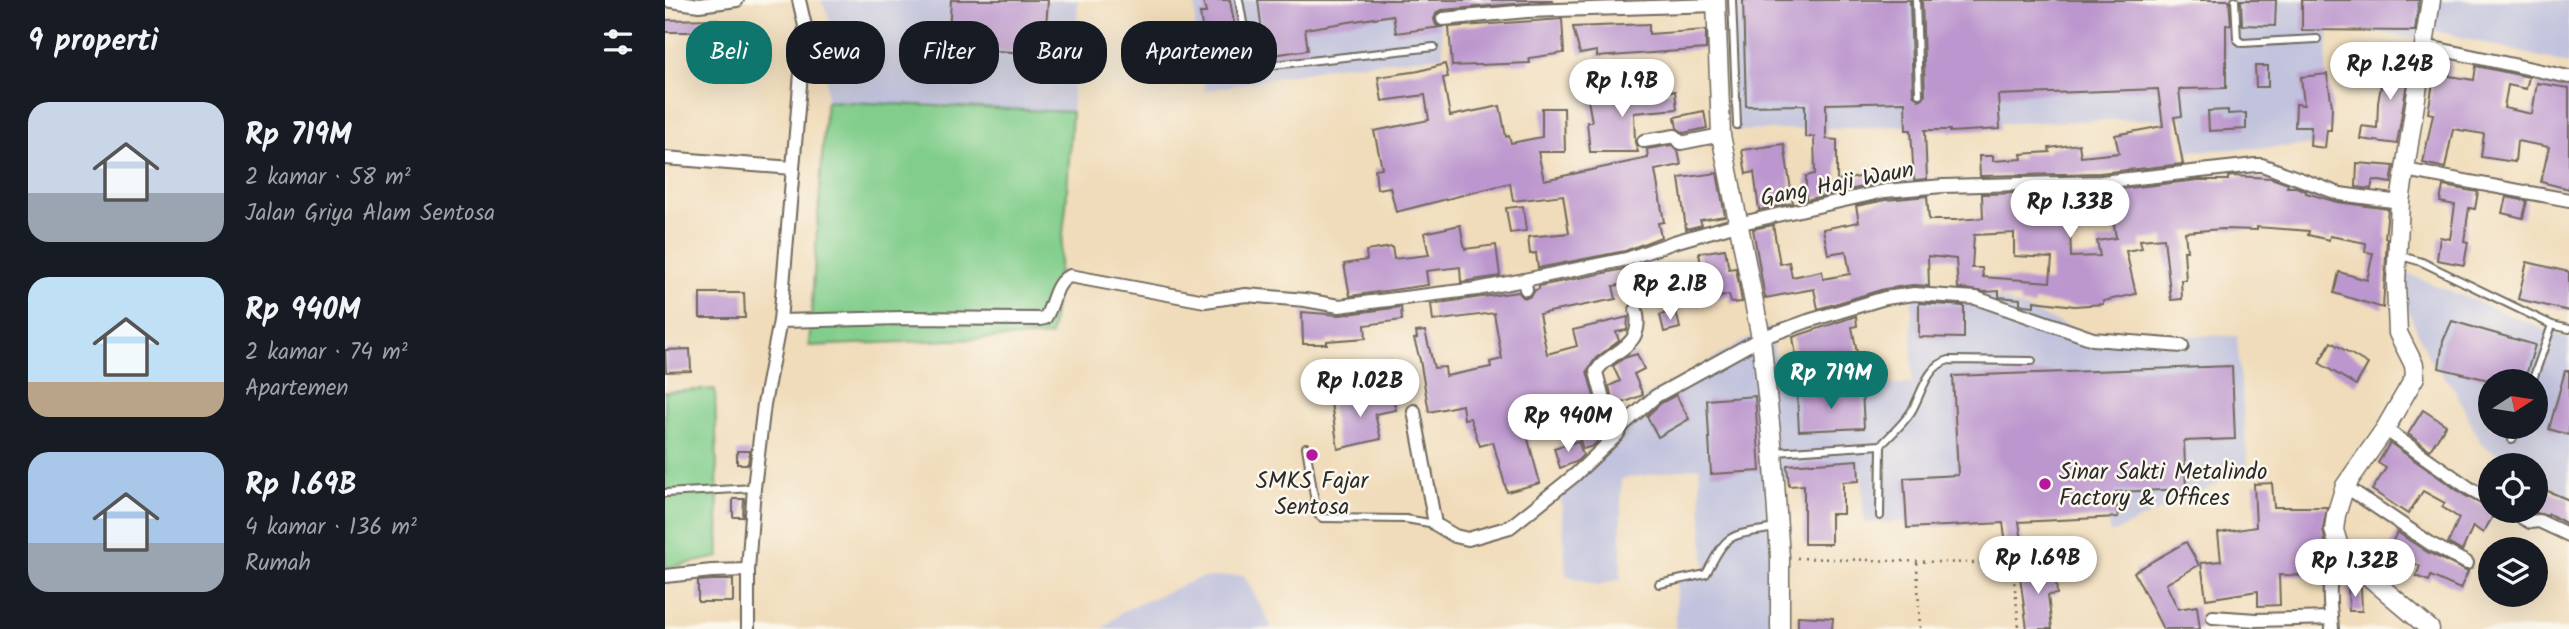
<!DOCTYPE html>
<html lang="id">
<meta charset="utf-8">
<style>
:root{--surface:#171b24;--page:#20242c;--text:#f1f3f6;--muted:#9ea1a6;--accent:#0f766e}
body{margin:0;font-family:Kalam,sans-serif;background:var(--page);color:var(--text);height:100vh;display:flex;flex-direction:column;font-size:26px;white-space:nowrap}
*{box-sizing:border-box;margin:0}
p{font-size:23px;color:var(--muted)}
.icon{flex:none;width:38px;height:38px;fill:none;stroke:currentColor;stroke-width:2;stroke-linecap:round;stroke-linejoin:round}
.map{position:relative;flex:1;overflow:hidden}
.side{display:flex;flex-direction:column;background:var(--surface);width:665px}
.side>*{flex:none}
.hud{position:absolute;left:21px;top:21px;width:665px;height:63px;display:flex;gap:14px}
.needle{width:46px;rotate:78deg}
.controls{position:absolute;left:1813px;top:369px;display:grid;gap:14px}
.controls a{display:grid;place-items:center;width:70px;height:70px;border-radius:50%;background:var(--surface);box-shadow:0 7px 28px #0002;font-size:35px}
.price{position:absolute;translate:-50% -60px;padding:0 16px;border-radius:24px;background:#fff;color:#222;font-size:23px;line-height:46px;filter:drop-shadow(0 2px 4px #0008)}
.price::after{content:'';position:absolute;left:50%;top:42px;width:21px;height:16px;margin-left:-10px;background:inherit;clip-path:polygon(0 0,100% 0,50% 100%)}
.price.on{background:var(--accent);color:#fff}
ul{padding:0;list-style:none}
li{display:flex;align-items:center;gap:21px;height:175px;padding:0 28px}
li span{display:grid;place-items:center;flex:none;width:196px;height:140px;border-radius:21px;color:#555}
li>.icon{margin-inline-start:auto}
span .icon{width:84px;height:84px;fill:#fffc;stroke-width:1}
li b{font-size:30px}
h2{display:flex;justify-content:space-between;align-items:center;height:84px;padding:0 28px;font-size:30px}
.chip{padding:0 24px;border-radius:28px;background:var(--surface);box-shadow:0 7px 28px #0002;font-size:24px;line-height:63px}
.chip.on{background:var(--accent);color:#fff}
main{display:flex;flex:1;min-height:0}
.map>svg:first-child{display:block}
.industrial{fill:#c1c2dd;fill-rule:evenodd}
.green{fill:#81cd8b;stroke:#567c5b;stroke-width:2}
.building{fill:#bc96ce;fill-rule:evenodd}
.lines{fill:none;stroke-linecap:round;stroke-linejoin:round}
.lane-casing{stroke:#70695d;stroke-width:10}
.street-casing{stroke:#70695d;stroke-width:16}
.secondary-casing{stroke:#70695d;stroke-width:21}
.path{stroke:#70695d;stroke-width:2.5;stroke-dasharray:2 5;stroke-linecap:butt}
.lane{stroke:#fff;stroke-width:6}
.street{stroke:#fff;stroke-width:12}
.secondary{stroke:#fff;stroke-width:18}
.poi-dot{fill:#b5179e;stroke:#fbf7ec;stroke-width:2.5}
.labels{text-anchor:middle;stroke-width:5;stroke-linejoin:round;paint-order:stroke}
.street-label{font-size:23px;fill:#2b2b2b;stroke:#fbf7ec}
.poi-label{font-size:23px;fill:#2b2b2b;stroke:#fbf7ec;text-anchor:start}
</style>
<main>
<section class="side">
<h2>9 properti<svg class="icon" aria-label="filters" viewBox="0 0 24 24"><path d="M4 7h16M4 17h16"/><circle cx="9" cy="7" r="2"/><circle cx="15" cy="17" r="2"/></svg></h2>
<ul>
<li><span style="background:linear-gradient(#c9d6e8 65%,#9aa5b1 0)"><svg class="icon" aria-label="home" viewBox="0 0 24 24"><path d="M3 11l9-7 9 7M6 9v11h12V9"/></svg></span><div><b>Rp 719M</b><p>2 kamar · 58 m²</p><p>Jalan Griya Alam Sentosa</p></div></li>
<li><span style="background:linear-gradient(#bfe0f5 75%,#b9a48a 0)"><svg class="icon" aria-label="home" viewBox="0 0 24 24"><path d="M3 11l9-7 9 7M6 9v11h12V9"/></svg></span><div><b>Rp 940M</b><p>2 kamar · 74 m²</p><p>Apartemen</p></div></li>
<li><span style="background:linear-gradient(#a9c7e8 65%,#9aa5b1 0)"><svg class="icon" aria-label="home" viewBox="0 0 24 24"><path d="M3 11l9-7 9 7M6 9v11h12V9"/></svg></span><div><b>Rp 1.69B</b><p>4 kamar · 136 m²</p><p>Rumah</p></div></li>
</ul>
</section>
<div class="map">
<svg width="1904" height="629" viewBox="0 0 1904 629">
<rect width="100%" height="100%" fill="#fbf7ec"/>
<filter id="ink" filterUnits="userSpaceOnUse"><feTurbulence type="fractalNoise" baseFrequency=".0143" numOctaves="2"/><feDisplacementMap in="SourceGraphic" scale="14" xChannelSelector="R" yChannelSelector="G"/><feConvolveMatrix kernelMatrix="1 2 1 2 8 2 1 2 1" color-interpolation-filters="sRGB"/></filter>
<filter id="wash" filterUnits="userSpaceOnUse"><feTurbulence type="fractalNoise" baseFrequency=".00686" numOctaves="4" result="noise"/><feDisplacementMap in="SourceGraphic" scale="28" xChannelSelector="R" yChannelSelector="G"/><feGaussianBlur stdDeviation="1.57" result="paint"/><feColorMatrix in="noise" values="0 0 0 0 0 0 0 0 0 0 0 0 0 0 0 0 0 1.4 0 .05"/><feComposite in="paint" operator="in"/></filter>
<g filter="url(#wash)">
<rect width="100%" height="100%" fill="#f0dcba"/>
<g class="industrial">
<path d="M156,0H413L407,112L161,101L164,17Z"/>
<path d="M530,0H774L778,56L671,66L540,91L530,40Z"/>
<path d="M1064,0H1904V64L1759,28L1755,39L1664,26L1656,145L1523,151L1518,118L1068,131Z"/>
<path d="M1264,176L1267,287L1312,289L1421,334L1572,336L1583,469L1445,534L1443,517L1199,523L1196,471L1105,482L1106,629H1010L1013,571L1040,572L1034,467L956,479V579L933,585L901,575L896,495L900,481L952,440L980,397L1105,326L1115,386L1247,384V289L1209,297L1196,236L1221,233L1219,184Z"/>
<path d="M1738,272L1904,339V499L1871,479V466L1850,465L1816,444L1789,388L1764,358L1738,299ZM1825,382H1871V427H1825Z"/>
<path d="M579,575L608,629H437L458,611L534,578Z"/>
</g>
<g class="green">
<path d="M161,101L407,112L401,207L386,336L144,346Z"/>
<path d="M50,389L54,557L0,568V392Z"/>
</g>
<g id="blocks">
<g class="building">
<path d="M286,0H383L379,54L283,48Z"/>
<path d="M538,0H565L570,29H565L569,59L578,58L582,76L542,81L540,63H542L535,13H541Z"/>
<path d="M593,0H888V1L777,10L772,12L769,19L771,25L776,27L731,33L728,15L640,29L643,50L600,56Z"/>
<path d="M1078,0H1245L1248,94L1254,100L1258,98L1260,94L1257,0H1564L1566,25H1561V88L1514,89L1517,116L1509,117L1518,164L1435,173L1315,176L1314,156H1328V161L1357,159L1356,154L1385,152L1384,148L1414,144L1416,157L1454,153L1450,135L1498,126L1493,89L1333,95L1335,129L1285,132V130H1260L1262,179L1249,180L1246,130H1241L1240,102L1161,104V139L1172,140V181L1205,175L1206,185L1141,200V176L1150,174L1149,137H1140V105L1081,106Z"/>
<path d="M1576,0H1611L1610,26L1577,25Z"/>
<path d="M1637,0H1754L1750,31L1637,30Z"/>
<path d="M53,19V32H0V20Z"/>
<path d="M897,19L899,53L864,58L865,63L787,66L784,27Z"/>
<path d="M984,24V34L1041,30V49L932,57V51L915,54L908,27Z"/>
<path d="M1722,55L1746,58L1732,144L1695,139L1697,126L1712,128L1713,103L1716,85H1718Z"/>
<path d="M1772,58L1786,61L1784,76L1809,80L1811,66L1864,77L1861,89L1843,85L1839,108L1867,114L1872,83L1904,88V189L1876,182L1884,147L1852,141L1850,162L1816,157L1819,134L1788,129L1780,168L1758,163L1768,114L1763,113Z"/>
<path d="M780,64L783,77L778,78L785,116L835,106L841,137L844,136L846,143L877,137V108H899L900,152H873L879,180L983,158L982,149L1007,145L1013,151L1016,165L990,170L999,222L993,223L996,237L960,251L873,268L871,253L865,254L863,237L904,233L898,195L848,201L845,183L731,212L725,187L712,189L710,169L717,168L709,131L764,120L760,95L717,101L713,77L754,71Z"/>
<path d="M1590,66H1603V87H1591Z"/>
<path d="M1662,74L1667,106L1666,130H1662L1660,148L1645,146L1646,127H1630L1631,104L1639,105L1636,77Z"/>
<path d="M1010,91L1012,109L969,113L970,142L973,152H925L922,122H927L923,100L944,96Z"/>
<path d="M1563,110V114L1581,113V129L1544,131L1543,111Z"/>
<path d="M1039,111L1042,128L1019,133L1012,128L1010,117Z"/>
<path d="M1119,144L1128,203L1094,210L1089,172L1081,174L1077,150Z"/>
<path d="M1692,163L1729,166L1726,183L1708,180L1706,189L1691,187Z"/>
<path d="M1052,173L1060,216L1035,220L1037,225L1021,229L1014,178Z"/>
<path d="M1568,176L1606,178L1623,184L1622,187H1631L1641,191V193L1672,202L1723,209L1720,238L1722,239L1718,308L1669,293L1674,272L1702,280L1708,253L1700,252L1701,243L1665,236L1664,240L1643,235L1644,231L1592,227V230L1557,229L1520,232L1522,251H1519L1521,280H1516L1517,299L1506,300L1499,238L1475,240L1477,248L1461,251L1471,294L1438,301V304L1409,306L1369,301V306L1359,305L1355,304V299L1334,297V291L1320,292L1293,288L1291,259L1263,256L1264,286L1248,285L1219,289L1153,309L1149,289L1100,298L1088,229L1108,225L1115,264L1124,262L1127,277L1157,271L1158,279L1185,274L1181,251L1163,254L1158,229L1194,222L1191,206L1221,200L1262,196L1264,220H1291L1318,218L1317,194L1437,191L1533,180H1563V177ZM1446,206L1451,238L1432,241L1435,256L1406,257L1405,225L1424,223L1423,209ZM1349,233V256L1387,258L1385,282L1318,277L1317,268H1307L1309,235Z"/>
<path d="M1778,186L1813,192L1810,209L1804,208L1799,241L1803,242L1799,265L1772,260L1775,237L1785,239L1790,205L1775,202Z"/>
<path d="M1841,197L1862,201L1858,218L1837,213Z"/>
<path d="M858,206L861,231L845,233L841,208Z"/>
<path d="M795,225L800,249L831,245L835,276L796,282L795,267L761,271L763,285L685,296L679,264L702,260L701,251L727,247L729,259L764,255L759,233Z"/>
<path d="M1060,249L1064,269L1071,268L1077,302L1066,303L1064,295L1042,300L1034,253Z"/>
<path d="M978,262L981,281L948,286L951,299L874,314L882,354L912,346L908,330L963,317L962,330L951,332L954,341L931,358L922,371L931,404L939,416L945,430L931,438L932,442L928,446L918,449L907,415L876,424V427L861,432L875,483L842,492L828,442L815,446L805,418L799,419L797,405L764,412L755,360L749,339L752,338L751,332L760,331L769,368L780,367L781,376L826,367L825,362L837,359L829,313L768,321L766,304L853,292L858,297L862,298L867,295L870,290L874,289V286L964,268Z"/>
<path d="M1862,262L1904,272V311L1853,299Z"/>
<path d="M35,293H79L80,318H35Z"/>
<path d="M1254,303L1299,306V338L1254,337Z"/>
<path d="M736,307L737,320L700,325L701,338L662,341V344H638L637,312L675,315Z"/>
<path d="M1011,311L1015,328L999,332L995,315Z"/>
<path d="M1191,316L1192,326L1187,327L1193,358L1133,369L1128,337Z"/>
<path d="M1787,321L1870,345L1859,382H1832L1774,368L1778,341Z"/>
<path d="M1666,342L1703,364L1691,385L1654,363Z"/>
<path d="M25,349L26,371L1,372L0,350Z"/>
<path d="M972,354L979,369L969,374L978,395L953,405L947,398L944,386L955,381L948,366L959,358Z"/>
<path d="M1567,366L1570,439L1519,441L1521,489L1451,492L1453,517L1354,522L1359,554L1343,556L1338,523L1242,528L1239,478L1293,475L1288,376Z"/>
<path d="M1900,371H1904V435L1884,429Z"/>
<path d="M1197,390L1199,428L1134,431L1132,393Z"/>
<path d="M727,392L731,410L710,414L716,439L673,449L666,403Z"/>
<path d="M1011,395L1024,419L993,437L982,416L996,403Z"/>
<path d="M1090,396L1095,471L1046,474L1042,400Z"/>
<path d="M1758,410L1781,425L1765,450L1743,434Z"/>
<path d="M913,441L918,455L911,462L895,468L889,448Z"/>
<path d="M1725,443L1799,495L1825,509V511H1831L1818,533L1808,526L1797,551L1783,543L1794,518L1777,507L1780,503L1758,491L1743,514L1707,490L1721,468L1713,463Z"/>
<path d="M72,451H85L83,464H72Z"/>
<path d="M1193,460L1194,481L1178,482V514H1166V544H1139V485L1124,486L1122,465Z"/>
<path d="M1607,483L1609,507H1662L1658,529L1663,559L1658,576L1614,575L1615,605L1593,606V591L1541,599L1536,563L1556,561L1553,533L1591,527L1589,484Z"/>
<path d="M1878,489L1904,500V525L1884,514L1883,516L1868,512L1871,511V491L1876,494Z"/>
<path d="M68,499H79L78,517H68Z"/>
<path d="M1732,532L1762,552L1803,572L1795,589L1766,576L1764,581L1751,576L1755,566L1740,559L1742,553L1726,545Z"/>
<path d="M1521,542L1534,565L1501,584L1513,609L1532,606L1535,629H1498L1469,572Z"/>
<path d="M1390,567L1392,594L1383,595L1387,629H1362L1354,569Z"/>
<path d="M48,580H68V602H33V581Z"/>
<path d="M1696,587L1697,611H1684L1683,588Z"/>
<path d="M1133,616L1168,618L1167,629H1133Z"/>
</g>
</g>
</g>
<g filter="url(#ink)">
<use href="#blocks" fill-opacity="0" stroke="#70695d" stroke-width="2"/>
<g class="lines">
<g class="lane-casing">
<g id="lane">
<path d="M574,0L585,62L590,67L769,47"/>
<path d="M1067,0L1072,125"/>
<path d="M1251,0L1254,94"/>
<path d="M1570,0L1572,39L1577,43L1652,39"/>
<path d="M1733,255L1757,262L1887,325L1904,329"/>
<path d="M1867,382L1887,325"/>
<path d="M1847,440L1852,427"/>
<path d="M641,447L652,514L657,518L741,519L770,524"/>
<path d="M1110,452L1216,445C1226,435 1238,424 1246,412C1257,394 1261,366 1284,360L1367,361"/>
<path d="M0,493L89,488"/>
<path d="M1215,516L1216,445"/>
<path d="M994,584L1041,574C1064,531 1062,536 1111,528"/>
</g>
</g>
<g class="street-casing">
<g id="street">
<path d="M0,0L34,5L72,0"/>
<path d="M778,19L862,11L1051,5"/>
<path d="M1759,46L1904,77"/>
<path d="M979,141L1010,136L1016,143L1056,135"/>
<path d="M0,158L128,168"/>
<path d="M1740,170L1904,200"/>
<path d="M859,280L962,259L1009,242L1072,224L1220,191L1278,186L1436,182L1590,165H1597L1675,194L1735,202"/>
<path d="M115,321L238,318L375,319L380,318C389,305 389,282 405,276L540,301L581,295L640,300L674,306L812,289L859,280L861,289"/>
<path d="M749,411L770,524L790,536L803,539L845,527L910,475L952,435L958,425L991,396L1096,338L1143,321L1220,298L1249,294L1311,298L1428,339L1517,346"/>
<path d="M958,425L939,402L931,372C943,350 981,349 971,310"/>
<path d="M1720,429L1804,488L1825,500"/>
<path d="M1680,486L1766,544L1802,563"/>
<path d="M1845,511L1865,522L1874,521L1904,535"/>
<path d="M0,576L47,571L83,570"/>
<path d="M1548,617L1591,620L1666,618"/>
<path d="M83,629V570L89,488L99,404L115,321L128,168L140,26L134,0"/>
<path d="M1667,629C1665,598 1660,581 1676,553"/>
</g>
</g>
<g class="secondary-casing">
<g id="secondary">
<path d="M1051,0L1056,135L1096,338L1108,452L1115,558V629"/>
<path d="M1765,629L1676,553L1669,530L1671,515L1680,486L1720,429L1750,377L1749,365L1733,333L1731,283L1735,202L1766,0"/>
</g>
</g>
<g class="path">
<path d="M1132,558L1343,564L1348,571L1354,626"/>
<path d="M1252,563L1255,629"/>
</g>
<use href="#lane" class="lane"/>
<use href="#street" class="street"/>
<use href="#secondary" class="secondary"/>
</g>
</g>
<g class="poi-dot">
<circle cx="647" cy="455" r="7"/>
<circle cx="1380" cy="484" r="7"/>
</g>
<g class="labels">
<g class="street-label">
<text transform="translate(1172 183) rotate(-11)" y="8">Gang Haji Waun</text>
</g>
<g class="poi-label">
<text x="1394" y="479">Sinar Sakti Metalindo<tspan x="1394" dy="26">Factory &amp; Offices</tspan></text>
<text x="647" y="488" text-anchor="middle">SMKS Fajar<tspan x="647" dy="26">Sentosa</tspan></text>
</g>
</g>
</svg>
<div class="controls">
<a><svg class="needle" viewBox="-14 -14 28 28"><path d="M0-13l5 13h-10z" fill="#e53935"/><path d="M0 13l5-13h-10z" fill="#9ea1a6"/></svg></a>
<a><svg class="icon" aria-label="locate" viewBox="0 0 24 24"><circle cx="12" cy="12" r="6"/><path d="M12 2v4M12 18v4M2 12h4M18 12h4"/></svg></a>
<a><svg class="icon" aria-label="layers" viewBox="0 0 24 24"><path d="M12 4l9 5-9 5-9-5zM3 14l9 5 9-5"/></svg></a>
</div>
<b class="price" style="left:1725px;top:102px">Rp 1.24B</b>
<b class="price" style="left:957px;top:119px">Rp 1.9B</b>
<b class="price" style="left:1405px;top:240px">Rp 1.33B</b>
<b class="price" style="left:1005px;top:322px">Rp 2.1B</b>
<b class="price on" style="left:1166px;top:411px">Rp 719M</b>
<b class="price" style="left:695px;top:419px">Rp 1.02B</b>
<b class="price" style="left:903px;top:454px">Rp 940M</b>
<b class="price" style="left:1373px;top:596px">Rp 1.69B</b>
<b class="price" style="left:1690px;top:599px">Rp 1.32B</b>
<div class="hud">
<a class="chip on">Beli</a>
<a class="chip">Sewa</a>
<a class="chip">Filter</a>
<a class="chip">Baru</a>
<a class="chip">Apartemen</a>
</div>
</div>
</main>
